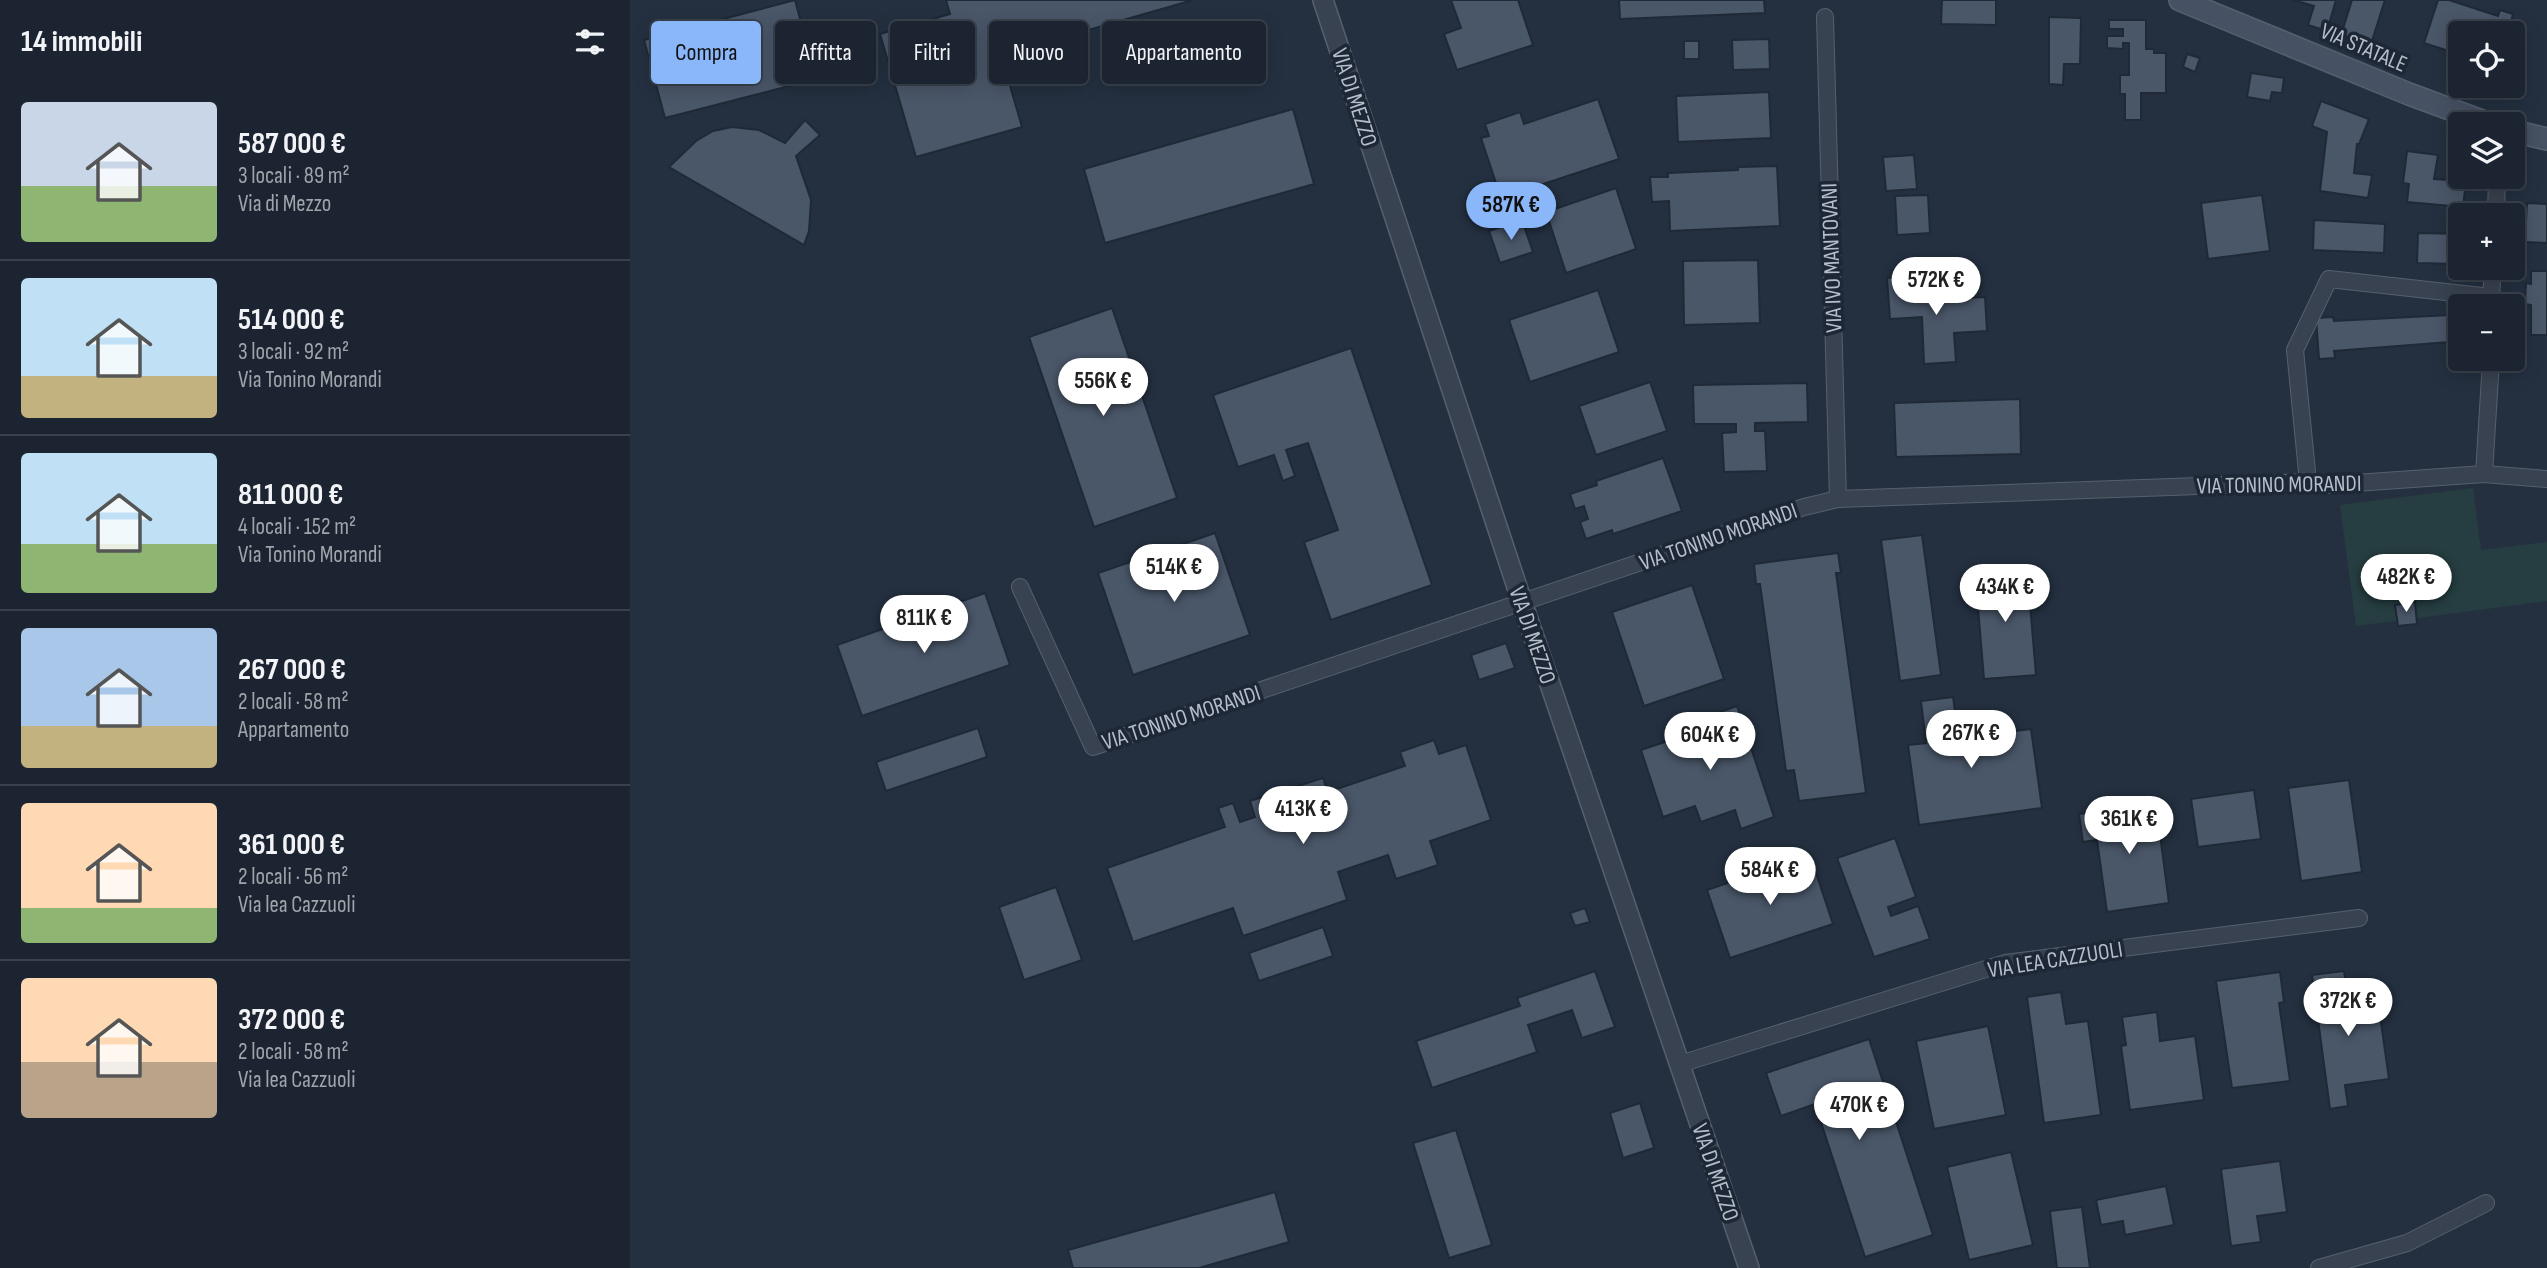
<!DOCTYPE html>
<html lang="it">
<meta charset="utf-8">
<style>
:root{--surface:#1b2430;--page:#28303c;--text:#f1f3f6;--muted:#a0a4ab;--line:#39414c;--accent:#8ab6fa}
body{margin:0;font-family:"Sofia Sans Condensed",sans-serif;background:var(--page);color:var(--text);height:100vh;display:flex;flex-direction:column;font-size:26px;white-space:nowrap}
*{box-sizing:border-box;margin:0}
p{font-size:23px;color:var(--muted)}
.icon{flex:none;width:38px;height:38px;fill:none;stroke:currentColor;stroke-width:2;stroke-linecap:round;stroke-linejoin:round}
.map{position:relative;flex:1;overflow:hidden}
.drawer{display:flex;flex-direction:column;background:var(--surface);width:630px}
.drawer>*{flex:none}
.hud{position:absolute;left:21px;top:21px;width:665px;height:63px;display:flex;gap:14px}
.tools{position:absolute;left:1818px;top:21px;display:grid;gap:14px}
.tools a{display:grid;place-items:center;width:77px;height:77px;border-radius:7px;background:var(--surface);box-shadow:0 4px 18px #0003,0 0 0 2px var(--line);font-size:35px}
.price{position:absolute;translate:-50% -60px;padding:0 16px;border-radius:24px;background:#fff;color:#222;font-size:23px;line-height:46px;filter:drop-shadow(0 2px 4px #0008)}
.price::after{content:'';position:absolute;left:50%;top:42px;width:21px;height:16px;margin-left:-10px;background:inherit;clip-path:polygon(0 0,100% 0,50% 100%)}
.price.selected{background:var(--accent);color:#111}
ul{padding:0;list-style:none}
li{display:flex;align-items:center;gap:21px;height:175px;padding:0 21px}
li+li{border-top:2px solid var(--line)}
li span{display:grid;place-items:center;flex:none;width:196px;height:140px;border-radius:7px;color:#555}
li>.icon{margin-inline-start:auto}
span .icon{width:84px;height:84px;fill:#fffc;stroke-width:1}
li b{font-size:30px}
h2{display:flex;justify-content:space-between;align-items:center;height:84px;padding:0 21px;font-size:30px}
.tag{padding:0 24px;border-radius:7px;background:var(--surface);box-shadow:0 4px 18px #0003,0 0 0 2px var(--line);font-size:24px;line-height:63px}
.tag.selected{background:var(--accent);color:#111}
main{display:flex;flex:1;min-height:0}
.map>svg:first-child{display:block}
.green{fill:#263e41}
.building{fill:#4a5769;stroke:#1f2937;stroke-width:2}
.lines{fill:none;stroke-linecap:round;stroke-linejoin:round}
.minor-casing{stroke:#56606d;stroke-width:18}
.tertiary-casing{stroke:#56606d;stroke-width:22}
.secondary-casing{stroke:#56606d;stroke-width:24}
.minor{stroke:#394250;stroke-width:16}
.tertiary{stroke:#394250;stroke-width:19}
.secondary{stroke:#465163;stroke-width:21}
.labels{text-anchor:middle;stroke-width:7;stroke-linejoin:round;paint-order:stroke}
.street-label{font-size:23px;fill:#b5bdca;stroke:#1d2735}
</style>
<main>
<section class="drawer">
<h2>14 immobili<svg class="icon" aria-label="filters" viewBox="0 0 24 24"><path d="M4 7h16M4 17h16"/><circle cx="9" cy="7" r="2"/><circle cx="15" cy="17" r="2"/></svg></h2>
<ul>
<li><span style="background:linear-gradient(#c9d6e8 60%,#8fb573 0)"><svg class="icon" aria-label="home" viewBox="0 0 24 24"><path d="M3 11l9-7 9 7M6 9v11h12V9"/></svg></span><div><b>587 000 €</b><p>3 locali · 89 m²</p><p>Via di Mezzo</p></div></li>
<li><span style="background:linear-gradient(#bfe0f5 70%,#c2b280 0)"><svg class="icon" aria-label="home" viewBox="0 0 24 24"><path d="M3 11l9-7 9 7M6 9v11h12V9"/></svg></span><div><b>514 000 €</b><p>3 locali · 92 m²</p><p>Via Tonino Morandi</p></div></li>
<li><span style="background:linear-gradient(#bfe0f5 65%,#8fb573 0)"><svg class="icon" aria-label="home" viewBox="0 0 24 24"><path d="M3 11l9-7 9 7M6 9v11h12V9"/></svg></span><div><b>811 000 €</b><p>4 locali · 152 m²</p><p>Via Tonino Morandi</p></div></li>
<li><span style="background:linear-gradient(#a9c7e8 70%,#c2b280 0)"><svg class="icon" aria-label="home" viewBox="0 0 24 24"><path d="M3 11l9-7 9 7M6 9v11h12V9"/></svg></span><div><b>267 000 €</b><p>2 locali · 58 m²</p><p>Appartamento</p></div></li>
<li><span style="background:linear-gradient(#ffd9b3 75%,#8fb573 0)"><svg class="icon" aria-label="home" viewBox="0 0 24 24"><path d="M3 11l9-7 9 7M6 9v11h12V9"/></svg></span><div><b>361 000 €</b><p>2 locali · 56 m²</p><p>Via lea Cazzuoli</p></div></li>
<li><span style="background:linear-gradient(#ffd9b3 60%,#b9a48a 0)"><svg class="icon" aria-label="home" viewBox="0 0 24 24"><path d="M3 11l9-7 9 7M6 9v11h12V9"/></svg></span><div><b>372 000 €</b><p>2 locali · 58 m²</p><p>Via lea Cazzuoli</p></div></li>
</ul>
</section>
<div class="map">
<svg width="1917" height="1268" viewBox="0 0 1917 1268">
<rect width="100%" height="100%" fill="#243040"/>
<path class="green" d="M1843,488L1851,550L1917,542V601L1726,626L1710,505Z"/>
<g class="building">
<path d="M165,0L186,79L35,118L14,40Z"/>
<path d="M316,0H563L371,55L392,127L286,157L250,34L320,14Z"/>
<path d="M821,0H888L903,45L827,70L814,34L831,28Z"/>
<path d="M989,0H1134L1135,13L990,19Z"/>
<path d="M1312,0H1366V25L1311,24Z"/>
<path d="M1663,0H1706L1697,31L1678,25L1684,6Z"/>
<path d="M1722,0H1755L1741,44L1711,35Z"/>
<path d="M1808,0H1819L1868,16L1870,10L1883,14L1881,22L1888,24L1885,36L1883,33L1863,29L1862,33H1850L1833,28L1825,53L1794,43Z"/>
<path d="M1419,17L1451,18L1450,64H1434L1433,85L1419,84Z"/>
<path d="M1479,20H1516V49H1524V53H1536V93H1511V120H1495V94H1490V75H1499V43H1493V49L1477,48V36H1493V29H1479Z"/>
<path d="M1139,39L1140,69L1103,70L1102,40Z"/>
<rect x="1054" y="41" width="15" height="18"/>
<path d="M1557,54L1570,58L1565,72L1553,67Z"/>
<path d="M1621,73L1654,78L1652,93L1642,92L1640,101L1617,97Z"/>
<path d="M1139,92L1141,138L1048,142L1046,96Z"/>
<path d="M968,99L989,159L871,198L851,138L859,136L855,124L890,112L894,124Z"/>
<path d="M1691,101L1739,119L1729,144H1727L1724,173L1742,175L1738,198L1690,191L1697,132L1682,126Z"/>
<path d="M663,109L684,184L475,243L454,169Z"/>
<path d="M175,120L190,135L166,156L181,200L179,231L174,245L39,167L66,141L83,131L102,127L129,130L155,143Z"/>
<path d="M1777,151L1808,155L1804,179L1836,181L1833,207L1777,202L1779,184L1773,183Z"/>
<path d="M1284,155L1287,189L1256,191L1253,157Z"/>
<path d="M1147,166L1150,226L1040,231L1039,201L1022,202L1020,177H1038V173L1108,170V167Z"/>
<path d="M986,188L1006,249L936,273L916,212Z"/>
<path d="M1298,195L1300,233L1267,235L1265,196Z"/>
<path d="M1632,195L1640,251L1578,259L1571,203Z"/>
<path d="M1897,203L1917,204V243L1895,242Z"/>
<path d="M892,220L903,252L870,263L859,231Z"/>
<path d="M1684,220L1755,224L1754,253L1683,250Z"/>
<path d="M1788,233L1830,234V264L1787,263Z"/>
<path d="M1128,260L1130,323L1054,325L1053,261Z"/>
<path d="M1901,271H1917V335H1901V305L1895,304L1896,283L1901,284Z"/>
<path d="M1292,275L1294,300L1355,297L1357,331L1324,333L1326,362L1294,364L1292,317L1260,319L1257,278Z"/>
<path d="M968,290L989,352L900,382L879,320Z"/>
<path d="M482,308L547,498L464,527L399,337Z"/>
<path d="M1820,315V342L1704,351L1705,358L1689,359L1686,318L1703,317L1704,321Z"/>
<path d="M721,348L802,585L701,620L674,542L708,530L678,443L656,450L665,476L653,481L644,455L608,467L583,395Z"/>
<path d="M1020,382L1037,431L966,455L949,406Z"/>
<path d="M1177,383L1178,422L1125,423V431H1135L1137,471L1094,472L1092,433L1106,432V424H1064L1063,385Z"/>
<path d="M1390,399L1391,454L1266,457L1264,403Z"/>
<path d="M1033,458L1052,511L983,534L982,530L956,539L950,522L958,519L954,506L945,509L940,494L967,485L966,481Z"/>
<path d="M585,533L620,635L503,675L468,573Z"/>
<path d="M1292,535L1311,675L1270,681L1251,540Z"/>
<path d="M1208,553L1211,573H1206L1236,793L1169,801L1164,770L1156,771L1130,584H1126L1124,564Z"/>
<path d="M1397,568L1406,675L1354,679L1345,572Z"/>
<path d="M1062,585L1094,679L1014,706L982,612Z"/>
<path d="M355,593L380,665L232,716L207,645Z"/>
<path d="M1785,602L1787,624L1768,626L1765,605Z"/>
<path d="M876,643L885,668L849,680L841,655Z"/>
<path d="M1323,697L1329,738L1401,729L1412,808L1289,825L1278,745L1296,743L1291,701Z"/>
<path d="M1107,706L1144,817L1111,829L1105,810L1071,822L1065,806L1033,817L1011,750L1077,728L1073,718Z"/>
<path d="M348,728L357,757L256,791L246,762Z"/>
<path d="M804,740L809,754L836,745L861,820L800,841L808,865L766,879L758,855L708,872L717,900L613,936L603,908L503,942L477,868L595,827L588,808L603,803L610,822L625,817L620,801L693,778L698,792L775,766L770,752Z"/>
<path d="M1719,780L1732,872L1671,881L1658,788Z"/>
<path d="M1624,790L1631,839L1568,847L1561,799Z"/>
<path d="M1526,804L1539,903L1477,912L1467,840L1453,842L1449,814Z"/>
<path d="M1265,838L1286,897L1258,907L1261,916L1288,906L1300,939L1244,957L1207,858Z"/>
<path d="M1180,855L1203,924L1100,958L1077,890Z"/>
<path d="M426,887L452,960L394,980L369,907Z"/>
<path d="M955,908L960,922L945,926L940,913Z"/>
<path d="M693,927L703,956L629,981L619,953Z"/>
<path d="M965,971L985,1027L952,1038L942,1010L898,1025L907,1052L802,1088L786,1041L890,1006L887,998Z"/>
<path d="M1714,971L1719,1005L1748,1001L1759,1079L1715,1085L1718,1106L1700,1109L1682,975Z"/>
<path d="M1650,972L1654,1002L1649,1003L1660,1081L1602,1088L1586,981Z"/>
<path d="M1431,992L1436,1024L1458,1021L1471,1115L1414,1123L1397,997Z"/>
<path d="M1527,1012L1530,1041L1565,1036L1574,1100L1500,1110L1491,1046L1496,1045L1492,1017Z"/>
<path d="M1358,1026L1376,1115L1304,1129L1286,1041Z"/>
<path d="M1239,1039L1303,1235L1235,1257L1185,1104L1151,1116L1136,1073Z"/>
<path d="M1010,1103L1024,1148L993,1158L980,1113Z"/>
<path d="M826,1130L862,1245L819,1258L783,1143Z"/>
<path d="M1381,1152L1403,1245L1339,1260L1317,1167Z"/>
<path d="M1650,1161L1657,1212L1627,1216L1631,1242L1601,1246L1591,1169Z"/>
<path d="M1536,1186L1544,1225L1495,1235L1493,1221L1471,1225L1466,1200Z"/>
<path d="M645,1192L659,1242L569,1268H443L438,1250Z"/>
<path d="M1452,1207L1460,1268H1427L1420,1211Z"/>
</g>
<g class="lines">
<g class="minor-casing">
<g id="minor">
<path d="M1195,17L1208,499"/>
<path d="M1866,215L1867,177"/>
<path d="M1854,474L1861,360"/>
<path d="M1678,482L1665,350L1699,279L1861,297L1863,268"/>
<path d="M390,587L463,747L1174,507L1208,499L1678,482L1697,485L1854,474L1917,479"/>
<path d="M1050,1064L1375,963L1729,918"/>
<path d="M1689,1268L1777,1243L1856,1203"/>
</g>
</g>
<g class="tertiary-casing">
<path id="tertiary" d="M693,0L892,602L1119,1268"/>
</g>
<g class="secondary-casing">
<g id="secondary">
<path d="M1550,0L1779,94L1860,124"/>
<path d="M1883,131L1917,139"/>
</g>
</g>
<use href="#minor" class="minor"/>
<use href="#tertiary" class="tertiary"/>
<use href="#secondary" class="secondary"/>
</g>
<g class="labels">
<g class="street-label">
<text transform="translate(1734 47) rotate(23)" y="8">VIA STATALE</text>
<text transform="translate(725 97) rotate(72)" y="8">VIA DI MEZZO</text>
<text transform="translate(1201 258) rotate(-92)" y="8">VIA IVO MANTOVANI</text>
<text transform="translate(1649 484) rotate(-1)" y="8">VIA TONINO MORANDI</text>
<text transform="translate(1088 536) rotate(-19)" y="8">VIA TONINO MORANDI</text>
<text transform="translate(903 635) rotate(71)" y="8">VIA DI MEZZO</text>
<text transform="translate(551 717) rotate(-18)" y="8">VIA TONINO MORANDI</text>
<text transform="translate(1425 959) rotate(-9)" y="8">VIA LEA CAZZUOLI</text>
<text transform="translate(1086 1172) rotate(71)" y="8">VIA DI MEZZO</text>
</g>
</g>
</svg>
<div class="tools">
<a><svg class="icon" aria-label="locate" viewBox="0 0 24 24"><circle cx="12" cy="12" r="6"/><path d="M12 2v4M12 18v4M2 12h4M18 12h4"/></svg></a>
<a><svg class="icon" aria-label="layers" viewBox="0 0 24 24"><path d="M12 4l9 5-9 5-9-5zM3 14l9 5 9-5"/></svg></a>
<a>+</a>
<a>−</a>
</div>
<b class="price selected" style="left:881px;top:242px">587K €</b>
<b class="price" style="left:1306px;top:317px">572K €</b>
<b class="price" style="left:473px;top:418px">556K €</b>
<b class="price" style="left:544px;top:604px">514K €</b>
<b class="price" style="left:1776px;top:614px">482K €</b>
<b class="price" style="left:1375px;top:624px">434K €</b>
<b class="price" style="left:294px;top:655px">811K €</b>
<b class="price" style="left:1341px;top:770px">267K €</b>
<b class="price" style="left:1080px;top:772px">604K €</b>
<b class="price" style="left:673px;top:846px">413K €</b>
<b class="price" style="left:1499px;top:856px">361K €</b>
<b class="price" style="left:1140px;top:907px">584K €</b>
<b class="price" style="left:1718px;top:1038px">372K €</b>
<b class="price" style="left:1229px;top:1142px">470K €</b>
<div class="hud">
<a class="tag selected">Compra</a>
<a class="tag">Affitta</a>
<a class="tag">Filtri</a>
<a class="tag">Nuovo</a>
<a class="tag">Appartamento</a>
</div>
</div>
</main>
